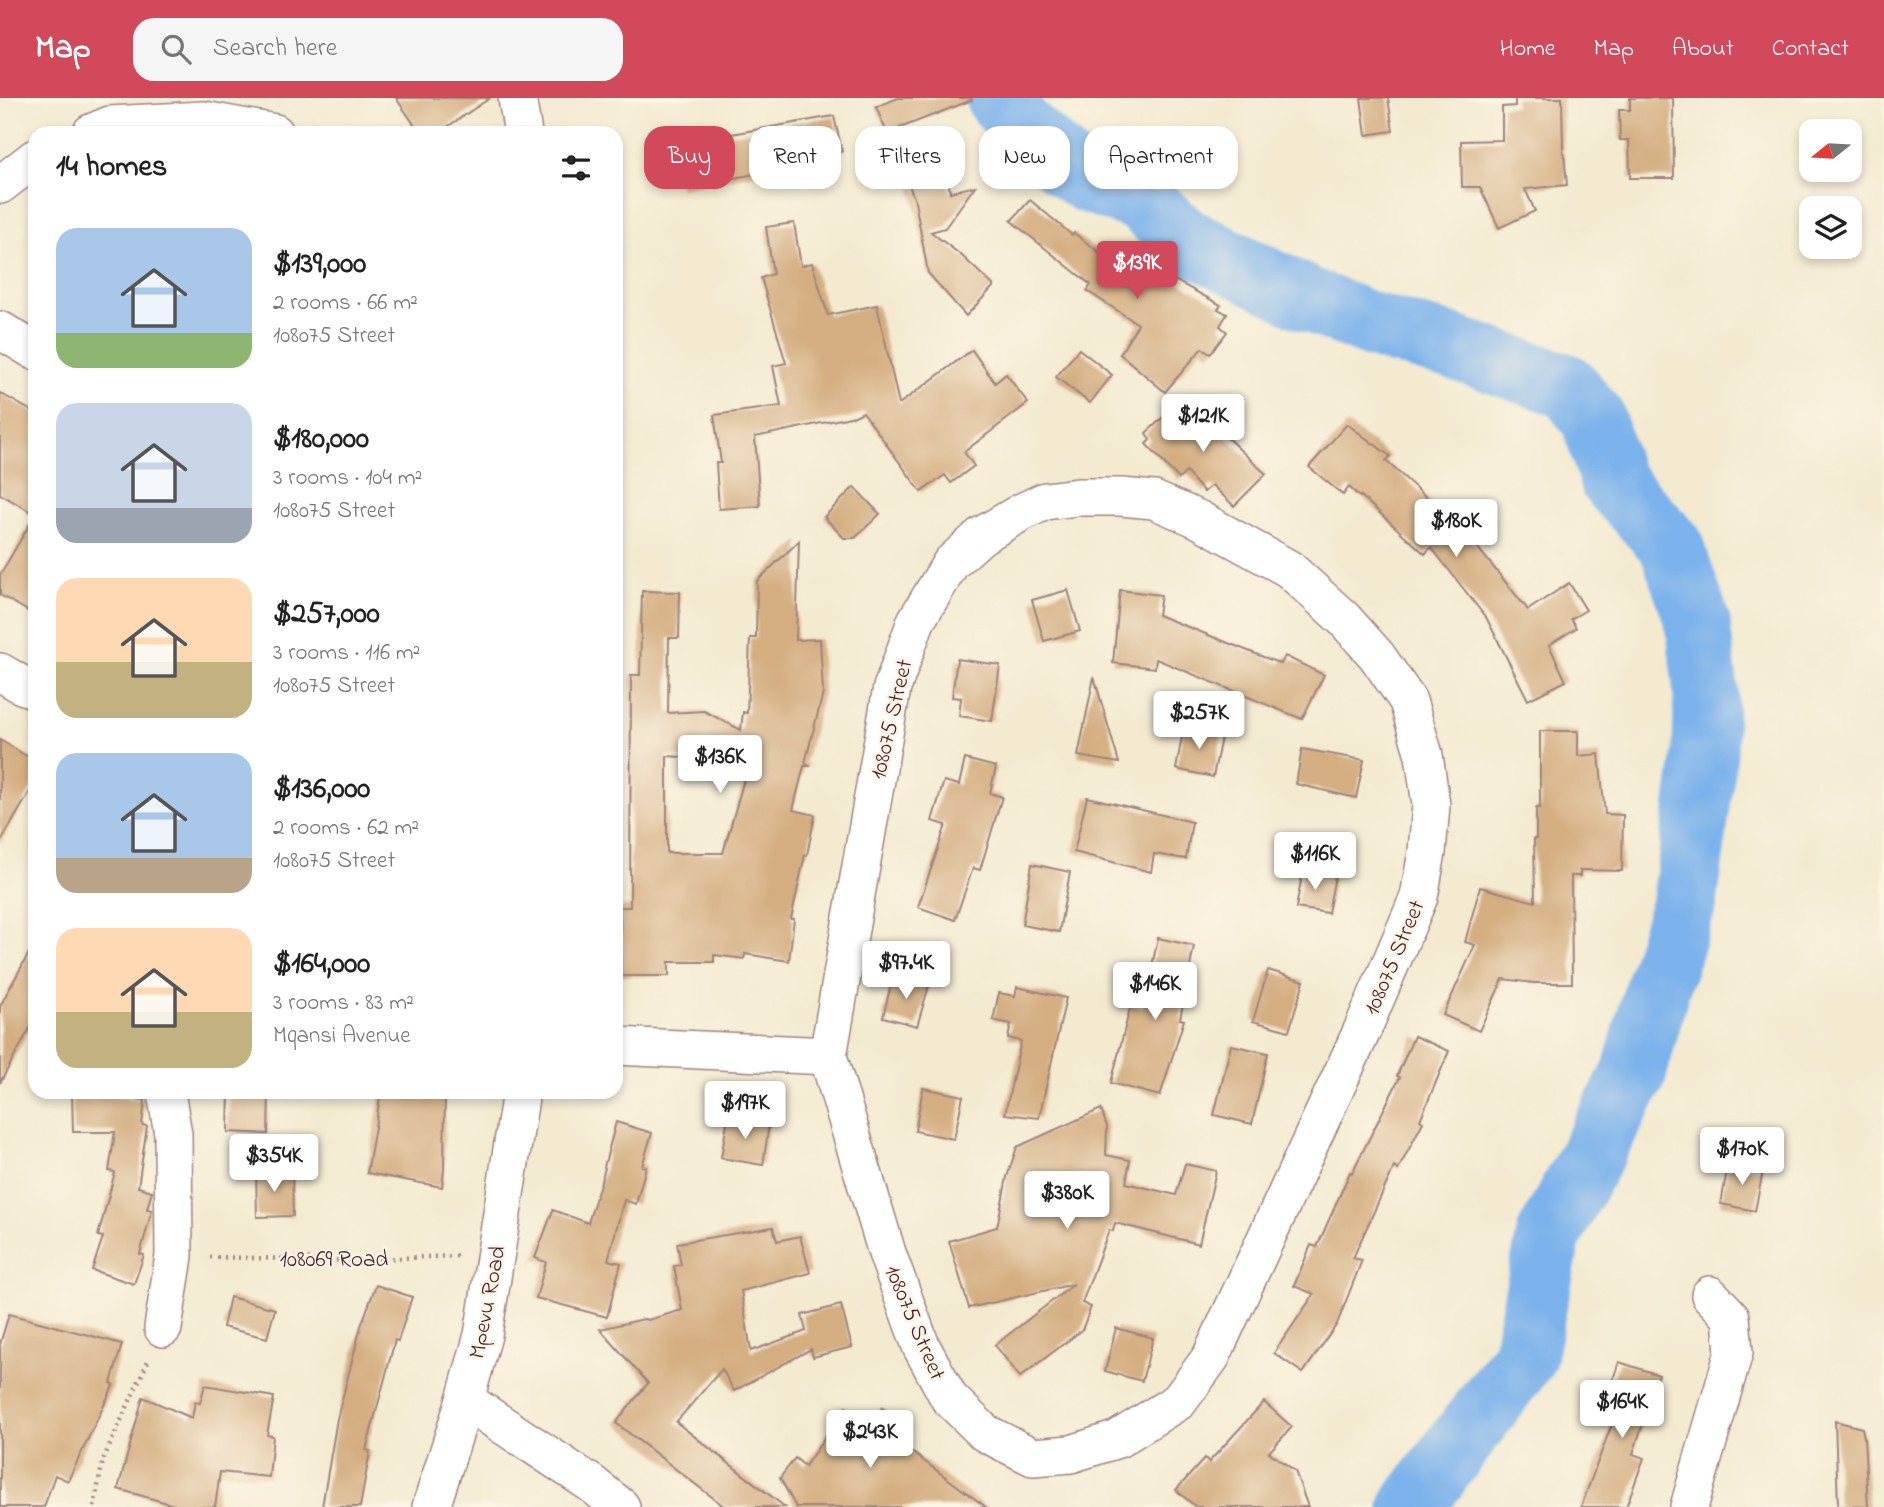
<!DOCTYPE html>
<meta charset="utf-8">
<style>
:root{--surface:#fff;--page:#f6f6f6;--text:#222;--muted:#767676;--accent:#d1495b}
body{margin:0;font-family:"Indie Flower",sans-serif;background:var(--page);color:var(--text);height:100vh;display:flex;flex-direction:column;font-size:26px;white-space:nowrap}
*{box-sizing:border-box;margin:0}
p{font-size:23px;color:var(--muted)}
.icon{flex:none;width:38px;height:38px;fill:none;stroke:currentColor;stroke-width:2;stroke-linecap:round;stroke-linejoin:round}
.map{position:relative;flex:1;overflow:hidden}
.drawer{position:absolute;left:28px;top:28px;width:595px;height:973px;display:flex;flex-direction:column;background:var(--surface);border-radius:21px;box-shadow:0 4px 10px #0003}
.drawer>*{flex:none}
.banner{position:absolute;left:644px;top:28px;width:665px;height:63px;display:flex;gap:14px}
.needle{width:46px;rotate:252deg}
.controls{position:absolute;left:1799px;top:21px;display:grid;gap:14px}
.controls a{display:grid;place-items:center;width:63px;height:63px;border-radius:14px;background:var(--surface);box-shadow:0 4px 10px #0003;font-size:35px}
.price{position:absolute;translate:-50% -60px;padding:0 16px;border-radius:7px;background:#fff;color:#222;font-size:23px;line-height:46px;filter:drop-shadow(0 2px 4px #0008)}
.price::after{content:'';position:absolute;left:50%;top:42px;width:21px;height:16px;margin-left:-10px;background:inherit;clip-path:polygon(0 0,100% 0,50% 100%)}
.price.selected{background:var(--accent);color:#fff}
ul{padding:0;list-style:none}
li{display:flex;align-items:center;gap:21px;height:175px;padding:0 28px}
li span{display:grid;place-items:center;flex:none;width:196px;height:140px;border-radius:21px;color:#555}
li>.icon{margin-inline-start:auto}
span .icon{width:84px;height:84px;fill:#fffc;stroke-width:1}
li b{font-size:30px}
h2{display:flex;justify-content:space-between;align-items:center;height:84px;padding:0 28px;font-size:30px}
.chip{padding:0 24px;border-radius:21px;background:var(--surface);box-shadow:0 4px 10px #0003;font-size:24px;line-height:63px}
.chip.selected{background:var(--accent);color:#fff}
header{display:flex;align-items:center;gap:42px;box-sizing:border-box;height:98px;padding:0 35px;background:var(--accent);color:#fff}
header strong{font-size:33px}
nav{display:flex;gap:38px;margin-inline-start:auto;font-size:24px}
.search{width:490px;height:63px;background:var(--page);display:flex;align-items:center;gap:18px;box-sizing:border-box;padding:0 24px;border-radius:21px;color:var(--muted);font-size:26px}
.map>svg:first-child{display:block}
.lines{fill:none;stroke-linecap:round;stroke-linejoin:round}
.river{stroke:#7cb2eb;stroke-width:65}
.building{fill:#d4ae81;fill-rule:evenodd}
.minor-casing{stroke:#9e847e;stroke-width:40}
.path{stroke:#9e847e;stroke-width:4.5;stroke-dasharray:2 5;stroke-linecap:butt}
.minor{stroke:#fff;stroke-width:37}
.labels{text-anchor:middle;stroke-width:5;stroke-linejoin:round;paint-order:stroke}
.street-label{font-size:23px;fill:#4a1f2b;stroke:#fcf5e5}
</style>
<header>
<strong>Map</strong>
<div class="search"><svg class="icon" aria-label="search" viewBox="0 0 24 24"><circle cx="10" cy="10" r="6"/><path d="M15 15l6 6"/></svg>Search here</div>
<nav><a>Home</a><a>Map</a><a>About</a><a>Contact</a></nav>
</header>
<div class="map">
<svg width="1884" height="1409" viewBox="0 0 1884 1409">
<rect width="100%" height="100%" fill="#fcf5e5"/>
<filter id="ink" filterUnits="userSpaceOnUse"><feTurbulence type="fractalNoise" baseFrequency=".0143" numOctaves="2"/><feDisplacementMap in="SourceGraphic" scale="14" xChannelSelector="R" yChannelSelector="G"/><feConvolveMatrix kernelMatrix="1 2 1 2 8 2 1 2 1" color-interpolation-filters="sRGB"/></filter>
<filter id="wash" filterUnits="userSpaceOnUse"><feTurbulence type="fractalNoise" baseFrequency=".00686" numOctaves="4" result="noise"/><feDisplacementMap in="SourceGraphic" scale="28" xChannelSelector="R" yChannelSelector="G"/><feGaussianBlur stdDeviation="1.57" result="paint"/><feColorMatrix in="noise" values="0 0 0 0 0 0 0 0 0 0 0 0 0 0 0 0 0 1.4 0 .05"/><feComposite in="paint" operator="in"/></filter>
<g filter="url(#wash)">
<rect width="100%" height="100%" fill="#f3ead0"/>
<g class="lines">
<path class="river" d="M998,0L1021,28L1065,67L1086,82L1141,102L1184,141L1305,200L1371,227L1449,248L1567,288L1593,320L1612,383L1671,447L1698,525L1706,595L1705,655L1685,802L1658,887L1634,976L1549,1137L1524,1259L1412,1409"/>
</g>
<g id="blocks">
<g class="building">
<path d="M396,0H490L438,35H420Z"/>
<path d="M898,0H972V2L887,35L876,9Z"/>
<path d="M1361,0H1388L1393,33L1366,37Z"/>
<path d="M1515,0H1562L1563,55H1564L1567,87L1525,91L1535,113L1499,130L1480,89H1462L1461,43L1502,42V9L1515,8Z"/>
<path d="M1630,0H1673L1674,80H1630L1629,42H1620L1619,12H1630Z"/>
<path d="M834,18L842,54L785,62L786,70L681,90L663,48Z"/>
<path d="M948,81L950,94L975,88L945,130L931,134L962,158L994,188L966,218L928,175L915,103L909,87Z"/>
<path d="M1030,102L1072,137L1074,135L1108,161L1110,157L1128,168L1133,161L1167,183L1169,179L1221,207L1218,211L1227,216L1220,228L1227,234L1210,256L1202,250L1165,294L1120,256L1138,226L1087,193L1091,187L1011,123Z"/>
<path d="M794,125L801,168L812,165L828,217L877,207L899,306L972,252L995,285L1006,276L1028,305L964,354L974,368L951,385L945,377L921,394L863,314L855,318L755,339L760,408L719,411L716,365H721L714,317L781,308L773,268L786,265L761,180L773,176L766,129Z"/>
<path d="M1079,251L1112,277L1090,305L1056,279Z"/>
<path d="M0,295L35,315V416L0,396Z"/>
<path d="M1183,301L1216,337L1221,334L1266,376L1234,408L1212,387L1204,394L1186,374L1179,381L1146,346L1150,342L1146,335Z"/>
<path d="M1347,326L1390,358L1386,363L1449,420L1452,418L1528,512L1569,485L1586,512L1571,521L1576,530L1549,547L1566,583L1528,602L1487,521L1431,449L1425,456L1361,398L1360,399L1349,389L1343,397L1309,369Z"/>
<path d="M854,389L880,416L855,440H844L824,419Z"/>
<path d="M35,417V517L0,497V477Z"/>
<path d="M799,443L796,542L820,541L823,595L805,665L811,668H804L793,712L815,717L807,757H805L791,821H794L789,863L745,856L744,861L714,857V864H669V878H621L620,809H630L631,577H640L642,493L680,494L679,540H669L668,615L704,613L741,632L743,614L747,615L750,540H756L757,483ZM667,658L749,664L723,755H667Z"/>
<path d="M1068,492L1080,533L1044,543L1032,502Z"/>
<path d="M1120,492L1161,497L1158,517L1281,566L1285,558L1324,577L1302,621L1156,561L1155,570L1113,565Z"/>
<path d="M957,561L1000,567L992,623L959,618L961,600L952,599Z"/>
<path d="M1094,579L1119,665L1078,658Z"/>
<path d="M1184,628L1222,635L1213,679L1176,671Z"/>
<path d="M1540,633H1578V658L1599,656L1605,716L1623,717L1622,773L1580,772V778H1571L1572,885H1534L1503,881L1479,933L1443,917L1475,847L1465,844L1480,789L1535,804L1534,741H1536V710H1540Z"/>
<path d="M0,642L35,663V685L0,745Z"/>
<path d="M1302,651L1364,662L1356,700L1296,686Z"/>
<path d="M965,661L996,669L990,695L1002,699L980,772L973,770L955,822L918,809L946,727L932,723L944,683L959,687Z"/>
<path d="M1087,699L1192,724L1186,761L1154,756L1151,774L1074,754Z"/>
<path d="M1032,766L1070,774L1059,834L1022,827Z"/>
<path d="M1303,772L1335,778L1328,815L1296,810Z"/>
<path d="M1158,840L1194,848L1180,921L1184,922L1160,998L1111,985L1131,906L1143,910Z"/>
<path d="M35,844V921L0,985V908Z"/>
<path d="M1268,872L1304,883L1289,933L1253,923Z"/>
<path d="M893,878L929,888L917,928L883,919Z"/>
<path d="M1017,889L1066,900L1039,1020L1005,1016L1021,943L1008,940L1011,926L993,922L999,895L1015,898Z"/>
<path d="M1414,938L1449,953L1420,1022L1423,1024L1398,1072L1394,1069L1353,1160L1362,1162L1337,1226L1303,1275L1274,1255L1314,1196L1294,1188L1311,1147L1317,1149L1350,1074L1352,1075L1400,979L1397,978Z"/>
<path d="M1231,947L1268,955L1252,1026L1214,1017Z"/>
<path d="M923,990L963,998L954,1041L915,1033Z"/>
<path d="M229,994H269L268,1036L228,1034Z"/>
<path d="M381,994H445L444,1072L442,1089L367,1075Z"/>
<path d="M72,997H102L145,1002L142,1027L147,1028L138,1089L152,1093L147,1111L152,1112L140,1156L144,1157L134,1186L92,1172L103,1139L98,1138L115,1074L109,1073L115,1034H73Z"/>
<path d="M1101,1011L1107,1029L1106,1057L1130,1062L1126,1085L1176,1097L1185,1066L1216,1073L1199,1146L1115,1125L1113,1133L1109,1132L1082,1205L1091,1209L1082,1232L1020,1279L995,1247L1074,1186L969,1210L949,1143L997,1129L1007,1079L1017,1049Z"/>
<path d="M728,1018L769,1026L763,1067L721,1060Z"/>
<path d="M616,1024L652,1035L642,1068L646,1069L636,1106L624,1102L608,1162L621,1165L607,1219L536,1200L546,1164L535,1160L553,1112L588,1125L605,1070L604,1069Z"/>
<path d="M1728,1066L1763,1073L1755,1113L1721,1106Z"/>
<path d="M292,1072L293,1118L257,1119L256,1073Z"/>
<path d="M773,1129L777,1143L800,1138L810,1175L741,1193L751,1253L806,1233L802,1217L841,1207L852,1249L813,1259L811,1251L734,1293L722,1271L676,1324L785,1409H725L616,1325L648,1285L600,1231L644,1221L648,1222L682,1212L674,1168L681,1167L677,1145Z"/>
<path d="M376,1187L412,1199L398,1243L395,1242L366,1352L370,1353L360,1409H322L337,1321L361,1228Z"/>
<path d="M230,1199L275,1211L267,1240L223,1229Z"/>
<path d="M9,1216L122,1246L111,1285L114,1286L68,1383L55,1377L44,1409H0V1246Z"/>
<path d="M1116,1230L1153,1240L1142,1283L1105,1273Z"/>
<path d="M1619,1264L1659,1277L1633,1356L1644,1360L1626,1409H1581L1621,1301L1608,1296Z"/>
<path d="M205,1287L274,1299L267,1337L273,1338L269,1379L220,1374L215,1409H181L118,1391L143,1299L192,1320L195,1304L200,1305Z"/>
<path d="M1264,1304L1292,1329L1269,1354L1295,1373L1308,1409H1196L1176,1392L1205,1360L1209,1364Z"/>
<path d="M846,1309L869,1327L882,1310L911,1331L901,1346L986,1409H796L780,1380L795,1360L805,1368Z"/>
<path d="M1835,1323L1862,1330L1864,1339L1868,1409L1838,1408Z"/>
</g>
</g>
</g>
<g filter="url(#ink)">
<use href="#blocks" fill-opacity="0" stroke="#9e847e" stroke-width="2"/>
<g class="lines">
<g class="minor-casing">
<g id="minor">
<path d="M517,0L523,35"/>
<path d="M91,35L110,27L203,22L275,35"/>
<path d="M0,87L35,60"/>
<path d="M0,232L35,253"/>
<path d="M0,574L22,587L35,592"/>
<path d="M616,948L828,958L887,1155L921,1248L949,1300L985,1335L1033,1359L1071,1356L1118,1341L1179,1303L1211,1259L1361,935L1419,799L1427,754L1431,707L1424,657L1408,603L1377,558L1344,521L1289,471L1198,421L1154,402L1121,399H1078L1045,403L1020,415L981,438L951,465L916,523L892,590L828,958"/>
<path d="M163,1230L174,1158L173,1036L166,994"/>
<path d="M465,1302L592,1386L621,1409"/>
<path d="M431,1409L465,1302L483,1237L521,994"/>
<path d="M1689,1409L1734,1254L1731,1219L1710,1197"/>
</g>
</g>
<g class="path">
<path d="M210,1159L336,1162L460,1158"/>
<path d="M94,1409L103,1362L148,1263"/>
</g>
<use href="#minor" class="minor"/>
</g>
</g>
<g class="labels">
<g class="street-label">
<text transform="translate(890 621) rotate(-77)" y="8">108075 Street</text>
<text transform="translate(1393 859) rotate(-67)" y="8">108075 Street</text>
<text x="334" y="1168">108069 Road</text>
<text transform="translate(486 1204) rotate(-79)" y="8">Mpevu Road</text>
<text transform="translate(916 1224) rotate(67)" y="8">108075 Street</text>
</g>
</g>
</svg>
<div class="controls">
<a><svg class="needle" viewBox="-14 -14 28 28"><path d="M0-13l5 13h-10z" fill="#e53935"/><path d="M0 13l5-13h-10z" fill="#767676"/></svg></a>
<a><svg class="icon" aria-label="layers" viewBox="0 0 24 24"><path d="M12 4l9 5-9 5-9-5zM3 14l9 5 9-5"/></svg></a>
</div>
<b class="price selected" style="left:1137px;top:203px">$139K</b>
<b class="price" style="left:1203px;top:356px">$121K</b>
<b class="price" style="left:1456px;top:461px">$180K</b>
<b class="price" style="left:1199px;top:653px">$257K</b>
<b class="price" style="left:720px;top:697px">$136K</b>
<b class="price" style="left:1315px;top:794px">$116K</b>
<b class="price" style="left:906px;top:903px">$97.4K</b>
<b class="price" style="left:1155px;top:924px">$146K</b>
<b class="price" style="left:745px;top:1043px">$197K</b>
<b class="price" style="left:1742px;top:1089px">$170K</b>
<b class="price" style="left:274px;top:1096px">$354K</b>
<b class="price" style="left:1067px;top:1133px">$380K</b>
<b class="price" style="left:1622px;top:1342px">$164K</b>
<b class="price" style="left:870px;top:1372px">$243K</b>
<div class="banner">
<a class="chip selected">Buy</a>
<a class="chip">Rent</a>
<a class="chip">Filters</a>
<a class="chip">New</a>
<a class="chip">Apartment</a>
</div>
<section class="drawer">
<h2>14 homes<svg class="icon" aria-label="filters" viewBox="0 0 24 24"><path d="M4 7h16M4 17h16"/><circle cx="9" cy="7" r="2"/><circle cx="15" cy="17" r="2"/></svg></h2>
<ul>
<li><span style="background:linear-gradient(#a9c7e8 75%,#8fb573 0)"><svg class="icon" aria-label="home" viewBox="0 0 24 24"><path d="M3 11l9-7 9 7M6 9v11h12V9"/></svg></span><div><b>$139,000</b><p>2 rooms · 66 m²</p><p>108075 Street</p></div></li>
<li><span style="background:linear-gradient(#c9d6e8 75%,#9aa5b1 0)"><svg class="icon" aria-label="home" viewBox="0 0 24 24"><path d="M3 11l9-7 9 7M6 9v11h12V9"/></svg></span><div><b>$180,000</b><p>3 rooms · 104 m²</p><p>108075 Street</p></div></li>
<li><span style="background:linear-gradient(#ffd9b3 60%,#c2b280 0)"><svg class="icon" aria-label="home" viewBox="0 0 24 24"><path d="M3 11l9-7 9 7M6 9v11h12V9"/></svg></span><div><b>$257,000</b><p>3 rooms · 116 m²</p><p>108075 Street</p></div></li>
<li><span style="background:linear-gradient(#a9c7e8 75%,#b9a48a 0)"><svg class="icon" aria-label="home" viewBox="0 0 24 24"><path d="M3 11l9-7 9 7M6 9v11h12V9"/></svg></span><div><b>$136,000</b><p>2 rooms · 62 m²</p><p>108075 Street</p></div></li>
<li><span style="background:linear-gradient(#ffd9b3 60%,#c2b280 0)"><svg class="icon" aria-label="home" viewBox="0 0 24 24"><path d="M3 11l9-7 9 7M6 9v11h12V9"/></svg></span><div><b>$164,000</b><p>3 rooms · 83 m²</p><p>Mqansi Avenue</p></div></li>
</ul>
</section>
</div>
